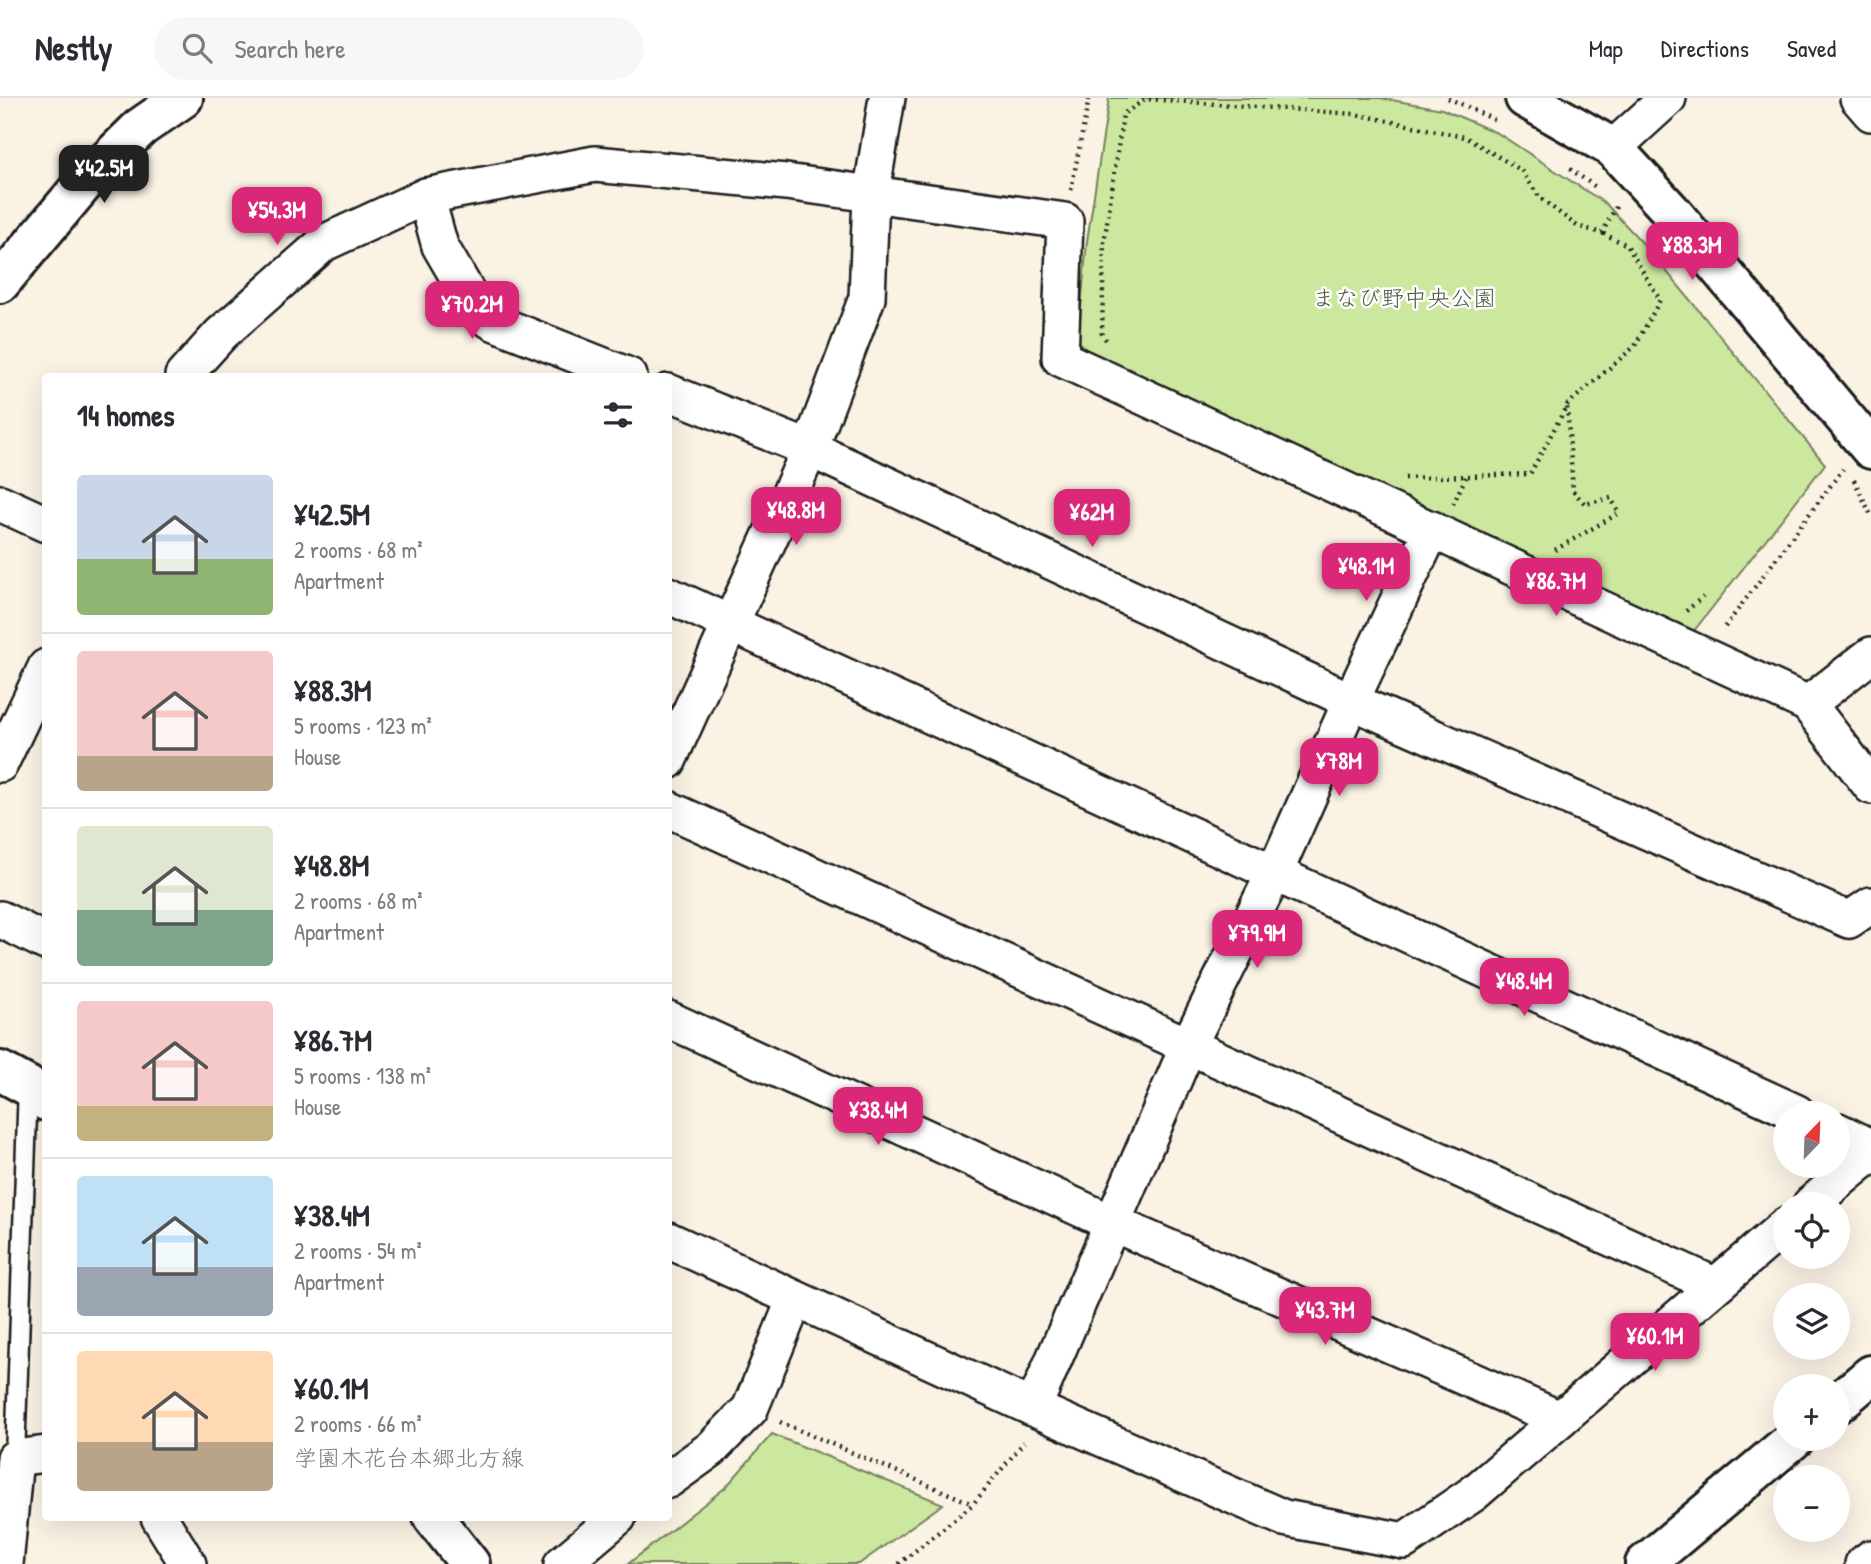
<!DOCTYPE html>
<meta charset="utf-8">
<style>
:root{--surface:#fff;--page:#f7f7f7;--text:#2b2b33;--muted:#7c7c81;--line:#e1e1e2;--accent:#db2777}
body{margin:0;font-family:"Patrick Hand","Klee One",sans-serif;background:var(--page);color:var(--text);height:100vh;display:flex;flex-direction:column;font-size:26px;white-space:nowrap}
*{box-sizing:border-box;margin:0}
p{font-size:23px;color:var(--muted)}
.icon{flex:none;width:38px;height:38px;fill:none;stroke:currentColor;stroke-width:2;stroke-linecap:round;stroke-linejoin:round}
.map{position:relative;flex:1;overflow:hidden}
.drawer{position:absolute;left:42px;top:275px;width:630px;height:1148px;display:flex;flex-direction:column;background:var(--surface);border-radius:7px;box-shadow:0 7px 28px #0002}
.drawer>*{flex:none}
.needle{width:46px;rotate:23deg}
.buttons{position:absolute;left:1773px;top:1003px;display:grid;gap:14px}
.buttons a{display:grid;place-items:center;width:77px;height:77px;border-radius:50%;background:var(--surface);box-shadow:0 7px 28px #0002;font-size:35px}
.price{position:absolute;translate:-50% -60px;padding:0 16px;border-radius:14px;background:var(--accent);color:#fff;font-size:23px;line-height:46px;filter:drop-shadow(0 2px 4px #0008)}
.price::after{content:'';position:absolute;left:50%;top:42px;width:21px;height:16px;margin-left:-10px;background:inherit;clip-path:polygon(0 0,100% 0,50% 100%)}
.price.selected{background:#222;color:#fff}
ul{padding:0;list-style:none}
li{display:flex;align-items:center;gap:21px;height:175px;padding:0 35px}
li+li{border-top:2px solid var(--line)}
li span{display:grid;place-items:center;flex:none;width:196px;height:140px;border-radius:7px;color:#555}
li>.icon{margin-inline-start:auto}
span .icon{width:84px;height:84px;fill:#fffc;stroke-width:1}
li b{font-size:30px}
h2{display:flex;justify-content:space-between;align-items:center;height:84px;padding:0 35px;font-size:30px}
header{display:flex;align-items:center;gap:42px;box-sizing:border-box;height:98px;padding:0 35px;background:var(--surface);border-bottom:2px solid var(--line)}
header strong{font-size:33px}
nav{display:flex;gap:38px;margin-inline-start:auto;font-size:24px}
.search{width:490px;height:63px;background:var(--page);display:flex;align-items:center;gap:18px;box-sizing:border-box;padding:0 24px;border-radius:38px;color:var(--muted);font-size:26px}
.map>svg:first-child{display:block}
.green{fill:#cce89f;stroke:#74825e;stroke-width:2}
.lines{fill:none;stroke-linecap:round;stroke-linejoin:round}
.lane-casing{stroke:#1c1c1c;stroke-width:23}
.street-casing{stroke:#1c1c1c;stroke-width:40}
.secondary-casing{stroke:#1c1c1c;stroke-width:44}
.path{stroke:#1c1c1c;stroke-width:4.5;stroke-dasharray:2 5;stroke-linecap:butt}
.lane{stroke:#fff;stroke-width:18}
.street{stroke:#fff;stroke-width:35}
.secondary{stroke:#fff;stroke-width:38}
.labels{text-anchor:middle;stroke-width:5;stroke-linejoin:round;paint-order:stroke}
.park-label{font-size:23px;fill:#515943;stroke:#fff}
</style>
<header>
<strong>Nestly</strong>
<div class="search"><svg class="icon" aria-label="search" viewBox="0 0 24 24"><circle cx="10" cy="10" r="6"/><path d="M15 15l6 6"/></svg>Search here</div>
<nav><a>Map</a><a>Directions</a><a>Saved</a></nav>
</header>
<div class="map">
<svg width="1871" height="1466" viewBox="0 0 1871 1466">
<rect width="100%" height="100%" fill="#faf2e3"/>
<filter id="ink" filterUnits="userSpaceOnUse"><feTurbulence type="fractalNoise" baseFrequency=".0143" numOctaves="2"/><feDisplacementMap in="SourceGraphic" scale="14" xChannelSelector="R" yChannelSelector="G"/><feConvolveMatrix kernelMatrix="1 2 1 2 8 2 1 2 1" color-interpolation-filters="sRGB"/></filter>
<g filter="url(#ink)">
<g class="green">
<path d="M1109,0H1380L1442,11L1499,36L1606,106L1649,152L1825,366L1686,543L1561,471L1110,278L1078,243L1087,143Z"/>
<path d="M772,1336L943,1406L859,1466H628L726,1389Z"/>
</g>
<g class="lines">
<g class="lane-casing">
<path id="lane" d="M15,1360L28,988"/>
</g>
<g class="street-casing">
<g id="street">
<path d="M1858,0L1871,15"/>
<path d="M1613,50L1668,0"/>
<path d="M426,98L440,148L479,215L493,224L629,278"/>
<path d="M183,278L221,236L324,145L426,98L595,66L786,84L1065,123L1060,260L1808,606L1871,688"/>
<path d="M668,294L810,351L1351,603L1849,822L1871,807"/>
<path d="M0,405L46,426"/>
<path d="M668,497L1797,1015"/>
<path d="M1808,606L1871,557"/>
<path d="M668,663L810,351L867,200L871,97L887,0"/>
<path d="M0,666L46,569"/>
<path d="M668,711L1714,1187"/>
<path d="M0,821L46,844"/>
<path d="M668,921L1112,1125L1560,1321"/>
<path d="M1838,1033L1871,1049"/>
<path d="M1811,1106L1871,1056"/>
<path d="M668,1142L1033,1310L1284,1420L1404,1443L1474,1395L1785,1128"/>
<path d="M1033,1310L1189,946L1275,774L1351,603L1432,431"/>
<path d="M668,1382L711,1351L750,1311L795,1201"/>
<path d="M159,1419L188,1466"/>
<path d="M5,1466L15,1360L46,1356"/>
<path d="M562,1466L618,1419"/>
<path d="M1863,1466L1871,1460"/>
</g>
</g>
<g class="secondary-casing">
<g id="secondary">
<path d="M1525,0L1613,50L1671,113L1871,351"/>
<path d="M0,185L84,85L141,29L183,0"/>
<path d="M0,973L28,988L46,1003"/>
<path d="M1838,1305L1871,1277"/>
<path d="M433,1419L470,1466"/>
<path d="M1645,1466L1795,1340"/>
</g>
</g>
<g class="path">
<path d="M1448,0L1495,22"/>
<path d="M1570,71L1597,90"/>
<path d="M1071,92L1089,0"/>
<path d="M1106,242L1102,236L1104,145L1123,16L1146,1L1355,16L1465,39L1521,72L1540,100L1577,128L1602,135L1618,105"/>
<path d="M1405,380L1530,376L1567,307L1635,248L1660,202L1627,147L1602,135"/>
<path d="M1854,382L1871,417"/>
<path d="M1453,406L1466,379"/>
<path d="M1555,452L1619,415L1611,400L1585,406L1573,393L1567,307"/>
<path d="M1686,513L1703,499"/>
<path d="M1725,529L1843,371"/>
<path d="M780,1324L973,1406"/>
<path d="M899,1466L973,1406L1024,1344"/>
</g>
<use href="#lane" class="lane"/>
<use href="#street" class="street"/>
<use href="#secondary" class="secondary"/>
</g>
</g>
<g class="labels">
<g class="park-label">
<text x="1404" y="208">まなび野中央公園</text>
</g>
</g>
</svg>
<div class="buttons">
<a><svg class="needle" viewBox="-14 -14 28 28"><path d="M0-13l5 13h-10z" fill="#e53935"/><path d="M0 13l5-13h-10z" fill="#7c7c81"/></svg></a>
<a><svg class="icon" aria-label="locate" viewBox="0 0 24 24"><circle cx="12" cy="12" r="6"/><path d="M12 2v4M12 18v4M2 12h4M18 12h4"/></svg></a>
<a><svg class="icon" aria-label="layers" viewBox="0 0 24 24"><path d="M12 4l9 5-9 5-9-5zM3 14l9 5 9-5"/></svg></a>
<a>+</a>
<a>−</a>
</div>
<b class="price selected" style="left:104px;top:107px">¥42.5M</b>
<b class="price" style="left:277px;top:149px">¥54.3M</b>
<b class="price" style="left:1692px;top:184px">¥88.3M</b>
<b class="price" style="left:472px;top:243px">¥70.2M</b>
<b class="price" style="left:796px;top:449px">¥48.8M</b>
<b class="price" style="left:1092px;top:451px">¥62M</b>
<b class="price" style="left:1366px;top:505px">¥48.1M</b>
<b class="price" style="left:1556px;top:520px">¥86.7M</b>
<b class="price" style="left:1339px;top:700px">¥78M</b>
<b class="price" style="left:1257px;top:872px">¥79.9M</b>
<b class="price" style="left:1524px;top:920px">¥48.4M</b>
<b class="price" style="left:878px;top:1049px">¥38.4M</b>
<b class="price" style="left:1325px;top:1249px">¥43.7M</b>
<b class="price" style="left:1655px;top:1275px">¥60.1M</b>
<section class="drawer">
<h2>14 homes<svg class="icon" aria-label="filters" viewBox="0 0 24 24"><path d="M4 7h16M4 17h16"/><circle cx="9" cy="7" r="2"/><circle cx="15" cy="17" r="2"/></svg></h2>
<ul>
<li><span style="background:linear-gradient(#c9d6e8 60%,#8fb573 0)"><svg class="icon" aria-label="home" viewBox="0 0 24 24"><path d="M3 11l9-7 9 7M6 9v11h12V9"/></svg></span><div><b>¥42.5M</b><p>2 rooms · 68 m²</p><p>Apartment</p></div></li>
<li><span style="background:linear-gradient(#f6c9c9 75%,#b9a48a 0)"><svg class="icon" aria-label="home" viewBox="0 0 24 24"><path d="M3 11l9-7 9 7M6 9v11h12V9"/></svg></span><div><b>¥88.3M</b><p>5 rooms · 123 m²</p><p>House</p></div></li>
<li><span style="background:linear-gradient(#dfe7d0 60%,#7fa58c 0)"><svg class="icon" aria-label="home" viewBox="0 0 24 24"><path d="M3 11l9-7 9 7M6 9v11h12V9"/></svg></span><div><b>¥48.8M</b><p>2 rooms · 68 m²</p><p>Apartment</p></div></li>
<li><span style="background:linear-gradient(#f6c9c9 75%,#c2b280 0)"><svg class="icon" aria-label="home" viewBox="0 0 24 24"><path d="M3 11l9-7 9 7M6 9v11h12V9"/></svg></span><div><b>¥86.7M</b><p>5 rooms · 138 m²</p><p>House</p></div></li>
<li><span style="background:linear-gradient(#bfe0f5 65%,#9aa5b1 0)"><svg class="icon" aria-label="home" viewBox="0 0 24 24"><path d="M3 11l9-7 9 7M6 9v11h12V9"/></svg></span><div><b>¥38.4M</b><p>2 rooms · 54 m²</p><p>Apartment</p></div></li>
<li><span style="background:linear-gradient(#ffd9b3 65%,#b9a48a 0)"><svg class="icon" aria-label="home" viewBox="0 0 24 24"><path d="M3 11l9-7 9 7M6 9v11h12V9"/></svg></span><div><b>¥60.1M</b><p>2 rooms · 66 m²</p><p>学園木花台本郷北方線</p></div></li>
</ul>
</section>
</div>
